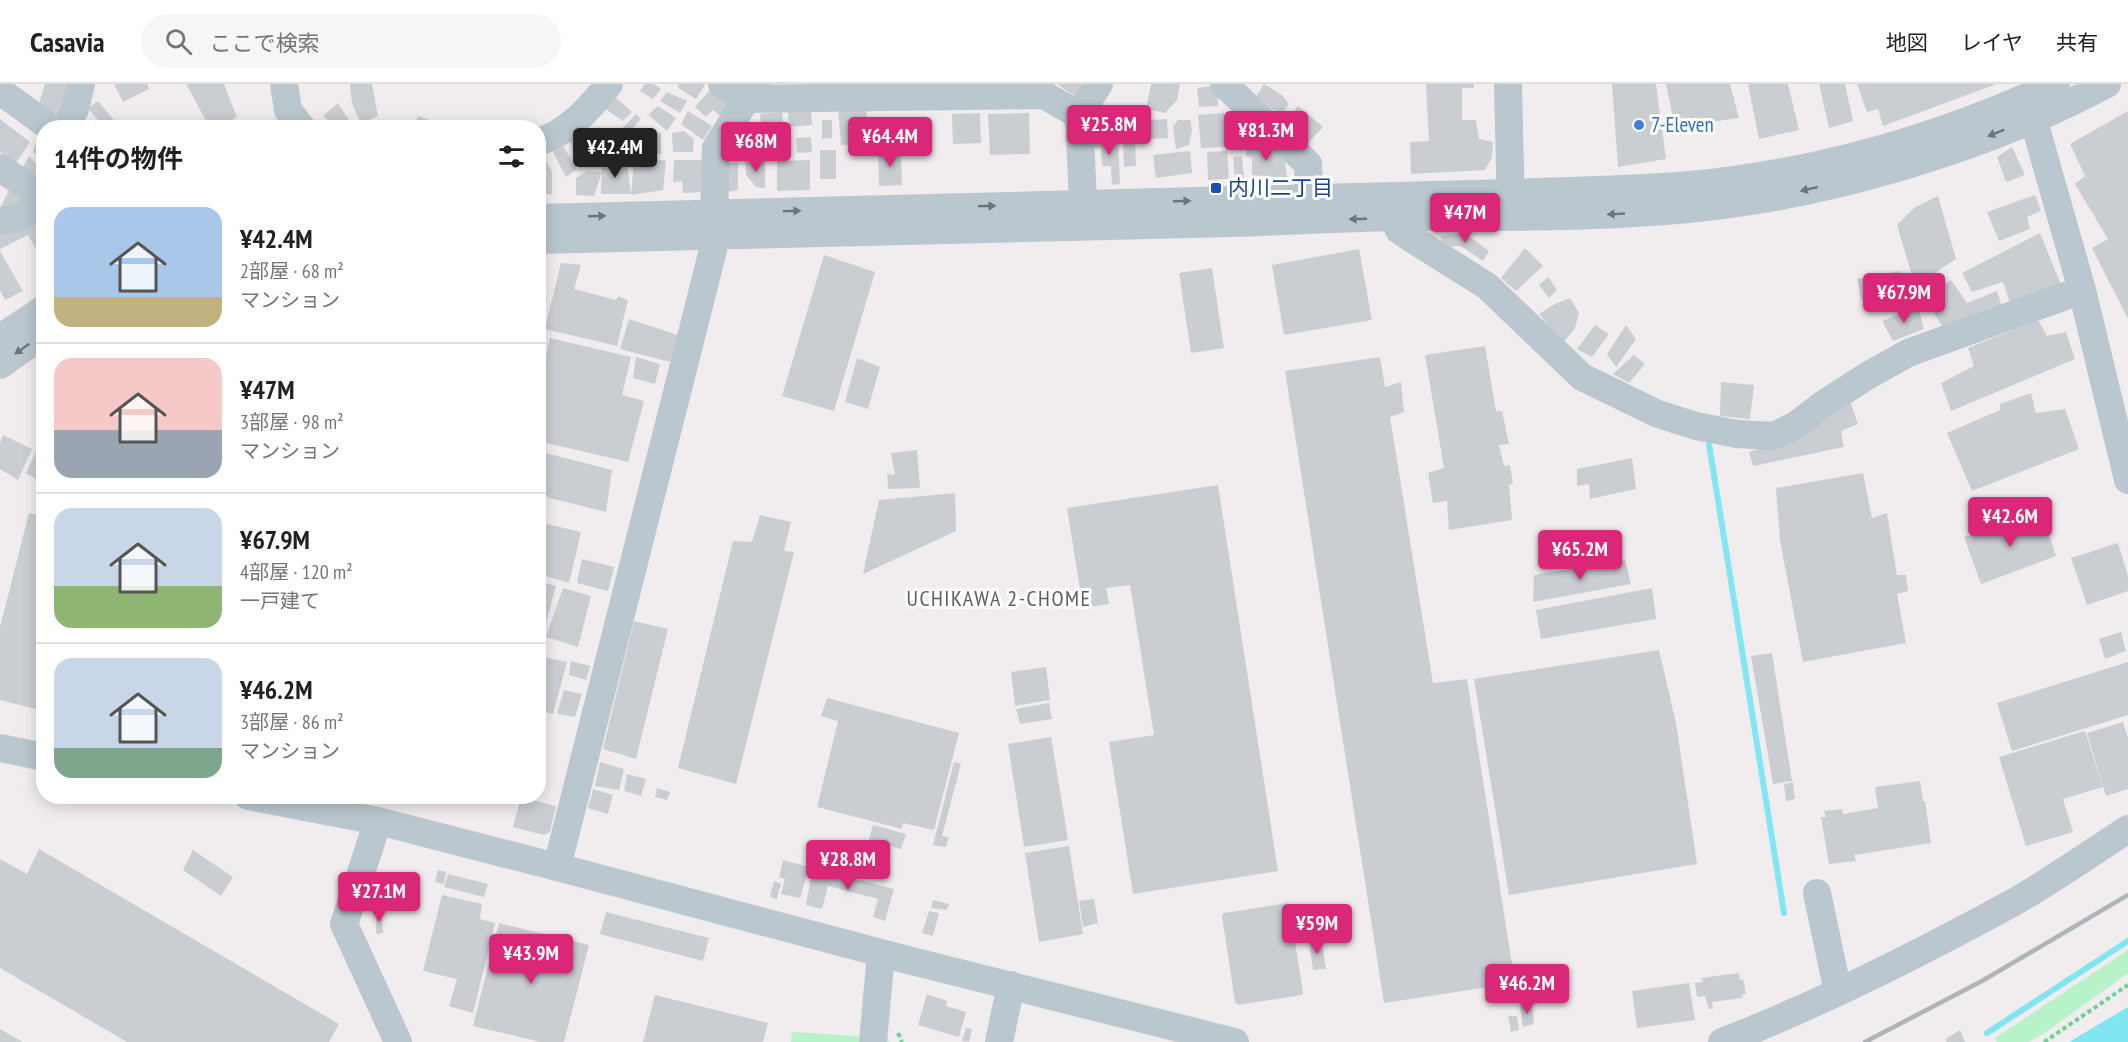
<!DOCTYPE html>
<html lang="ja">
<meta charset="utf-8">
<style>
:root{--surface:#fff;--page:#f6f6f6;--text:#202124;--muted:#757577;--line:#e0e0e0;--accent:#db2777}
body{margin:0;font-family:"PT Sans Narrow","Noto Sans JP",sans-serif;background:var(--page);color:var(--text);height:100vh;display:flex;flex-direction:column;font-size:22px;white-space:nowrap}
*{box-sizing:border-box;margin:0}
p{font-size:20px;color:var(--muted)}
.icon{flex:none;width:33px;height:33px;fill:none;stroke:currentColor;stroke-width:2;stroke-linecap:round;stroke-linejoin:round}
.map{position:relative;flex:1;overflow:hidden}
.sheet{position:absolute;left:36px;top:36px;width:510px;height:684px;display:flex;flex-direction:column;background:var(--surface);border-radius:24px;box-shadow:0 3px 15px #0003}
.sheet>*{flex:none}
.price{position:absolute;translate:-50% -51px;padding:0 14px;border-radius:6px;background:var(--accent);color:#fff;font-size:20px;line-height:39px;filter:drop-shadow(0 2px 3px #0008)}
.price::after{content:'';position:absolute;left:50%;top:36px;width:18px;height:14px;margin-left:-9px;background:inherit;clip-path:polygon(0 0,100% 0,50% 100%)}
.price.active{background:#222;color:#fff}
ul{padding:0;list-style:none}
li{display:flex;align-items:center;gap:18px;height:150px;padding:0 18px}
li+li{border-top:2px solid var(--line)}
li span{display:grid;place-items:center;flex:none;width:168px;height:120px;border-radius:18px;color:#555}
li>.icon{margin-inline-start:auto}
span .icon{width:72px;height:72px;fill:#fffc;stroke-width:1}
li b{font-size:26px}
h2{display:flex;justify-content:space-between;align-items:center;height:72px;padding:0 18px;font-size:26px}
header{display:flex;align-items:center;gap:36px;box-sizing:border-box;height:84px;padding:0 30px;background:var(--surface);border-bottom:2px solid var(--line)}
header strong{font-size:28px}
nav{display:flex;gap:33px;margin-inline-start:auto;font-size:21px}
.search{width:420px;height:54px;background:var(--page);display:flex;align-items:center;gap:15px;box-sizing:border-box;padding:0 21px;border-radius:33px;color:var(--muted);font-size:22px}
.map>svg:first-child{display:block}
.green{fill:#b8f2c9}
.water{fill:#82e5f2}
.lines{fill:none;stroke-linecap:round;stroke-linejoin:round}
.stream{stroke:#82e5f2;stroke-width:6}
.building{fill:#caced3}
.path{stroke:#6ed297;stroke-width:4;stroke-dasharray:4.5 3;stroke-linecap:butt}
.minor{stroke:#bbc7ce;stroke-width:28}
.rail{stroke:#afb4b9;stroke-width:4.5}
.oneway{fill:#68767e}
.shop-dot{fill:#3f7fe0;stroke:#fff;stroke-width:2}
.transit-dot{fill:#1a4fb4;stroke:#fff;stroke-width:2}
.labels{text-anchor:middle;stroke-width:6;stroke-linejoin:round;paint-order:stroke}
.shop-label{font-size:21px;fill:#366cbe;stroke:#fff;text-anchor:start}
.transit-label{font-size:21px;fill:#164399;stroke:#fff;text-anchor:start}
.neighbourhood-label{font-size:22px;letter-spacing:1.5px;fill:#5a5f63;stroke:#fff}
</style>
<header>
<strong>Casavia</strong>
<div class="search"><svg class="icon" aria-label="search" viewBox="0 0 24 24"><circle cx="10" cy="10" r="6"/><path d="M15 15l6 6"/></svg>ここで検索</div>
<nav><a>地図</a><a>レイヤ</a><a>共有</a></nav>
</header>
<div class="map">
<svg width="2128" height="958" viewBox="0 0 2128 958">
<rect width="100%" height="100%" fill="#f1edee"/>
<g class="green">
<path d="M2128,866V889L2046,948L2029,958H1997L1995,954Z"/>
<path d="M792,948L888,954L889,958H791Z"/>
</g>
<path class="water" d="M2128,923V958H2069Z"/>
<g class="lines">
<g class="stream">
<path d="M1709,360L1784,829"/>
<path d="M1987,949L2128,857"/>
</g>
</g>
<g class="building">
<path d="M45,0H71L62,30L37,26Z"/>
<path d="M114,0H147L149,5L123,18Z"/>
<path d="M186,0H224L237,33L219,44H210Z"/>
<path d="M350,0H372L378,32L361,39L352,20Z"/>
<path d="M645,0H654L661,5L653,15L640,7Z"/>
<path d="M679,0H703L705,1L696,15L677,3Z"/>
<path d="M1057,0H1083L1076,13Z"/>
<path d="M1151,0H1180L1177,16L1165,29L1146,25Z"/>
<path d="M1264,0L1282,11L1289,20L1282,30L1254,16Z"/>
<path d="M1426,0H1474V4H1462V36H1476L1479,55L1493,58L1492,73L1485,86L1411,90L1410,58L1429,57Z"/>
<path d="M1612,0H1656L1666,75L1618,83Z"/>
<path d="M1666,0H1730L1739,34L1675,43Z"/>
<path d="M1748,0H1788L1799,46L1759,55Z"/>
<path d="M1819,0H1845L1853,37L1829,44Z"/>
<path d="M1857,0H1997L1883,42L1878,25L1867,28Z"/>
<path d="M1212,2L1218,7V22L1199,23L1197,4Z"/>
<path d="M709,7L719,8L731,15L723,34L713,26L706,33L695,23Z"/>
<path d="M667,8L687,17L680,29L660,17Z"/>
<path d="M612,10L632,28L623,37L601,22Z"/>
<path d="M98,17L116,39L110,44H104L88,24Z"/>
<path d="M338,19L351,39L346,44H336L323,32Z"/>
<path d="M866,21L869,59L841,61L838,23Z"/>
<path d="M658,22L676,34L667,47L648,31Z"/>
<path d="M1298,22L1323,43L1306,61L1283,40Z"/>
<path d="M688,27L712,42L703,56L681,40Z"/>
<path d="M811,27L812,41L789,43L788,28Z"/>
<path d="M2128,27V235L2092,164L2108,155L2075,100L2085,92L2070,60Z"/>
<path d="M782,28L784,46L762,48L760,30Z"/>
<path d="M980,29L981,59L953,60L952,30Z"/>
<path d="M1029,29L1030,70L990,71L988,30Z"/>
<path d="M1224,29L1226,63L1201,64L1198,31Z"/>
<path d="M636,30L641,35L625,53L620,47Z"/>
<path d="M1239,31L1256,45V52L1231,57L1229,34Z"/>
<path d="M418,32L448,43V44H414Z"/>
<path d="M0,35L30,58L16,79L0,68Z"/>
<path d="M1167,35L1168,54L1151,55L1150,36Z"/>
<path d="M822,36H832V54L822,55Z"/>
<path d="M1178,36H1190L1192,45L1189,61L1176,65L1173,43Z"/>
<path d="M1107,37H1135L1136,50H1117L1108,47Z"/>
<rect x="874" y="38" width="26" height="21"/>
<path d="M754,43L755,56H741L739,44Z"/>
<path d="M684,47L694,55L693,68H673L672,49Z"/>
<path d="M661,49V70L634,69L635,50Z"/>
<path d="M582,51L592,75L582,81L570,58Z"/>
<path d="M811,53L812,68L797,69L796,54Z"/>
<path d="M1118,54L1120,100L1112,101L1111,82H1102L1101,64L1091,65V55Z"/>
<path d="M767,56L783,57L782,69L767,68Z"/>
<path d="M1135,56L1136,82L1124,83L1123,57Z"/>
<path d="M36,58L44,65V77L33,68Z"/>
<path d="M562,60L577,85L566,93L553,68Z"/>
<path d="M1269,60L1285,77L1287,94L1252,91V74L1246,72L1247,62Z"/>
<path d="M753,61L752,71L731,73L730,63Z"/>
<path d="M2012,63L2025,91L2006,98L1997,73Z"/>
<rect x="820" y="66" width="16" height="29"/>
<path d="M901,66L902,101L879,102L878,67Z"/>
<path d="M1190,67L1192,89L1156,94L1153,71Z"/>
<path d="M1227,67L1229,95L1208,96L1207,68Z"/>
<path d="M538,70H543L552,88V110H538Z"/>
<path d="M29,72L42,86L37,91L23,83Z"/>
<path d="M1242,72L1244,94L1235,95L1233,73Z"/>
<path d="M666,76L663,106L631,111L634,77Z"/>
<path d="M674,76H703L702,108L683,109L682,97L673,98Z"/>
<path d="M765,76V104L756,103L746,91L745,78Z"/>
<path d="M810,76V106L777,107V77Z"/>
<path d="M627,79L631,110H601L602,81Z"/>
<path d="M738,79V106L722,109V80Z"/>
<path d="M587,87L602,88L594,112L576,111V94Z"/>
<path d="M10,104L24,113L16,128L0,124Z"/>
<path d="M2035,111L2041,127L2027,133L2030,145L1999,157L1987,128Z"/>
<path d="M1938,112L1956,175L1925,195L1914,198L1897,141L1914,124Z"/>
<path d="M39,129L44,137V179L28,151L0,165V142Z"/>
<path d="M1465,149L1489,167L1483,177L1461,162L1444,163L1440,152Z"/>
<path d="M2040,149L2062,203L2010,219L2003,198L1972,208L1962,189Z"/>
<path d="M1525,164L1543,182L1516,207L1501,194Z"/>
<path d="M1359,165L1372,236L1284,251L1272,181Z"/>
<path d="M0,167L23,207L5,216L0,206Z"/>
<path d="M824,171L875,188L834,327L782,312Z"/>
<path d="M561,179L581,181L574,205L616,216L618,212L628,216L617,262L545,245Z"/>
<path d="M1212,184L1224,264L1191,269L1179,189Z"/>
<path d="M1900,187L1904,208L1862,217L1857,195Z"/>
<path d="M1548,193L1557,206L1549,214L1539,201Z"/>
<path d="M1951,196L1967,219L1997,207L2002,223L1945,247L1925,214Z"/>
<path d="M538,212L546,216L539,241H538Z"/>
<path d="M1570,214L1579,229L1575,244L1563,259L1539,230L1555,220Z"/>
<path d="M1918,223L1924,245L1893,257L1882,237Z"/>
<path d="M629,235L678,251L670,278L620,265Z"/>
<path d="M2038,236L2047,252L2066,248L2075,275L1951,327L1941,299L1974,282L1968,264Z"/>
<path d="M1595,241L1609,250L1592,273L1577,265Z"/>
<path d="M1626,241L1636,255L1616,283L1607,270Z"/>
<path d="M550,254L631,273L622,311L644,317L628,378L538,357V304Z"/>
<path d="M1485,262L1496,327H1502L1509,360L1499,361L1504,382L1510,381L1513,400L1509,401L1512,436L1449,446L1447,417L1433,419L1428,389L1444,384L1425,271Z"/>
<path d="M1634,271L1645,280L1629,299L1613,290Z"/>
<path d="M636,273L660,280L655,300L633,294Z"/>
<path d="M1380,273L1385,303L1401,298L1404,328L1390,333L1433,599L1467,595L1515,899L1384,919L1285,287Z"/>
<path d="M857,274L880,283L868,325L845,318Z"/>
<path d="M1721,298L1754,301L1750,335L1720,332Z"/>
<path d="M2031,309L2036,329L2065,325L2079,365L1972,407L1947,349L2000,326V320Z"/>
<path d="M1850,317L1858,340L1841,347L1844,363L1753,382L1749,368L1800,350Z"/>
<path d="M44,350V400L26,389Z"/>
<path d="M3,351L32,365L18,396L0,385V359Z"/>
<path d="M917,366L920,404L888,405L887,390L895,391L891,369Z"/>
<path d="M538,367L612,386L606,428L538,411Z"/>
<path d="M1632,374L1636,405L1590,415L1589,400L1577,402V385Z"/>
<path d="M1863,389L1872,434L1887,429L1897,491H1906L1908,507L1897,510L1906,559L1803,578L1780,456L1776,404Z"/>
<path d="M1218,401L1278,787L1133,810L1109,658L1154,651L1130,501L1106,504L1109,520L1083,524L1067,424Z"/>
<path d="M955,409L956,447L863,490L879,416Z"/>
<path d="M29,429L44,433V627L0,616V543Z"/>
<path d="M2043,429L2056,472L1981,500L1964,453Z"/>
<path d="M760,431L791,438L784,467L794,468L736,700L678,684L733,457L752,458Z"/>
<path d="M538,438L581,448L569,499L538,490Z"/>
<path d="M2118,459L2128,492V507L2087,521L2071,474Z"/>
<path d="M582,475L614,483L608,507L577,499Z"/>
<path d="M1625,476L1631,500L1533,518L1534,491Z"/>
<path d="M538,497L556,502L544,546L538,544Z"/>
<path d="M563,504L591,512L578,563L546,553Z"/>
<path d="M1652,504L1656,535L1541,555L1536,526Z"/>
<path d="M634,537L668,545L636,675L603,665Z"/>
<path d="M2121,548L2126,567L2105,575L2099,555Z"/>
<path d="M1659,566L1676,639L1697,780L1509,811L1474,595Z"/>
<path d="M1772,569L1792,697L1773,700L1751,572Z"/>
<path d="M543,573L567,578L553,630L538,626V589Z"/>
<path d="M571,577L590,582L586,596L569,591Z"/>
<path d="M2128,578V631L2012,667L1997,619Z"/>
<path d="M1046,583L1050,616L1015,622L1011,588Z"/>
<path d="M564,606L582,610L575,633L557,630Z"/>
<path d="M827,614L959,649L934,746L903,739L902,745L817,723L838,637L821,632Z"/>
<path d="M1049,619L1052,635L1020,640L1016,625Z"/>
<path d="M2123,638L2128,654V705L2106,712L2087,649Z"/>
<path d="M2085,647L2103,703L2063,715L2073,748L2026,762L1999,673Z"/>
<path d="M1051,653L1068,756L1024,763L1008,660Z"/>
<path d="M600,678L624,685L619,706L595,702Z"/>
<path d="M954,678L961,680L942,752L949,753L946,763L933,761Z"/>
<path d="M627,690L646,695L641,712L624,707Z"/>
<path d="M1920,697L1923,717H1925L1931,759L1854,771L1856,777L1829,780L1821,733H1826L1824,727L1842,725L1843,730L1878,724L1875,703Z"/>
<path d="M1793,698L1795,715L1786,717L1784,700Z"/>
<path d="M657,704L670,708L667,716L655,713Z"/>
<path d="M593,705L613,711L608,730L588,724Z"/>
<path d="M393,712H418L417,719Z"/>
<path d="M521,713L556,722L550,748L544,751L513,743Z"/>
<path d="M873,741L906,750L901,765L869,756Z"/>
<path d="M1069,762L1083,850L1039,858L1025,769Z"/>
<path d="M39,765L339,940L329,958H127L0,884V775L27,790Z"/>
<path d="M193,766L233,793L221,812L183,786Z"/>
<path d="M783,776L809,783L800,814L781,810L785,795L779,793Z"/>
<path d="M813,784L894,805L885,837L873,833L878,815L828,802L822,825L806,821Z"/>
<path d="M438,786L446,788L444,800L435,798Z"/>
<path d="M448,790L488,800L484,813L444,803Z"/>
<path d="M774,797L781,800L777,815L770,813Z"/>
<path d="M442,811L482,820L480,835L495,839L473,929L449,922L457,895L423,887Z"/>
<path d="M1094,815L1098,839L1083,843L1079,817Z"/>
<path d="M933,816L949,820L947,826L931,824Z"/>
<path d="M1287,819L1290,825L1296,823L1299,844L1293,845L1303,909L1302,911L1238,921L1235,918L1222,832L1224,829Z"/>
<path d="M376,827H382L383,849L376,850Z"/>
<path d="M929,827L939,829L933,852L922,849Z"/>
<path d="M606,828L709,854L703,877L600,850Z"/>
<path d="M499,839L589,861L564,958H541L473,942Z"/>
<path d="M1321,855L1326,885L1313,886L1309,857Z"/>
<path d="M1739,889L1740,896L1743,895L1746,910L1742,911L1743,914L1712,918L1713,925H1709L1705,912L1697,913L1695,899L1703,898L1701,894Z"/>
<path d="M1689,899L1695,936L1637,944L1632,907Z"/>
<path d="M927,910L947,917L946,922L966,928L959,953L918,941Z"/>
<path d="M655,911L768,939L763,958H643Z"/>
<path d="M1532,921L1534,940L1523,943L1520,922Z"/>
<path d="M1508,932H1517L1519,946L1511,948Z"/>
<path d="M966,944L972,945L969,958L962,957Z"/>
<path d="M0,945L23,958H0Z"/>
<path d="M1960,946L1965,958H1947L1945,955Z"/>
</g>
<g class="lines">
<g class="path">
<path d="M898,949L902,958"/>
<path d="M2044,958L2128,901"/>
</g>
<g class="minor">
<path d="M284,0L288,26L302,44"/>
<path d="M722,0L746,15L1044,11L1079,31"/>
<path d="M1224,0L1308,80L1310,133"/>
<path d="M1508,0L1511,128"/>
<path d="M0,7L51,44"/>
<path d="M2024,20L2033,34L2082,206L2128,396"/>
<path d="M65,44L75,25L81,0"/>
<path d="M538,58C569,48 590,24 609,0"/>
<path d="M0,84L44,113"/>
<path d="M538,134L1510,109C1584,106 1660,106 1733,96C1845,81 1954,47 2056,0"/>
<path d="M1394,134L1399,146L1409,153L1487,202L1582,293L1658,330L1696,342L1737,350L1774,352L1796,341L1822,321L1867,292L1908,269L2082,206"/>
<path d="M0,137C24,134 31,130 44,108"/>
<path d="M1084,139L1079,31L1099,0"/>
<path d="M538,156C770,150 1002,144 1233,139C1289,137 1345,134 1401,133C1497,133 1593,134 1688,125C1826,112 1985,65 2107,0"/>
<path d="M0,254L44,225"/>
<path d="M0,281L44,250"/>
<path d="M0,664L44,673"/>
<path d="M248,712L378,737L557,783L900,874L1235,958"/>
<path d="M378,737L344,840L398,958"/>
<path d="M557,783L713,166L716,64L756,0"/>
<path d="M1817,809L1838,908"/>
<path d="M873,958L881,869"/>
<path d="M999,958L1011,901"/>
<path d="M1722,958C1823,919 1921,869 2016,817C2054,795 2091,769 2128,745"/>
</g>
<path class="rail" d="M1865,958L1982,897L2128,811"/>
</g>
<defs><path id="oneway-solid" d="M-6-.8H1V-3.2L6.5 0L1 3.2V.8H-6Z" transform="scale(1.5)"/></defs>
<g class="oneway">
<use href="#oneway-solid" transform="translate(1996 49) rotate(158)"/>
<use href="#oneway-solid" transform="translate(1809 105) rotate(167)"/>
<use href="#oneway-solid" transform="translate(1182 117) rotate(-2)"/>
<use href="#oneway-solid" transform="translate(987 122) rotate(-1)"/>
<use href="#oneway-solid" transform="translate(792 127) rotate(-1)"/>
<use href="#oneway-solid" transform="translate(1616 130) rotate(177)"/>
<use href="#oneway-solid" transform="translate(597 132) rotate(-2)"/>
<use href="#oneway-solid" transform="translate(1358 135) rotate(178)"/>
<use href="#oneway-solid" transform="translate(22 265) rotate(145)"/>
</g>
<circle class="shop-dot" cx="1639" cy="41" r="6"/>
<rect class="transit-dot" x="1210" y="98" width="12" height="12" rx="3"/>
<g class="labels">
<g class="shop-label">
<text x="1651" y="48">7-Eleven</text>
</g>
<g class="transit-label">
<text x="1228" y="111">内川二丁目</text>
</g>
<g class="neighbourhood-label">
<text x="999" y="522">UCHIKAWA 2-CHOME</text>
</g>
</g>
</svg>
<b class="price" style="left:1109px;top:72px">¥25.8M</b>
<b class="price" style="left:1266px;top:78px">¥81.3M</b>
<b class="price" style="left:890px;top:84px">¥64.4M</b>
<b class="price" style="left:756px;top:89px">¥68M</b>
<b class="price active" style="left:615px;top:95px">¥42.4M</b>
<b class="price" style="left:1465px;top:160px">¥47M</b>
<b class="price" style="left:1904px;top:240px">¥67.9M</b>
<b class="price" style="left:2010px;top:464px">¥42.6M</b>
<b class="price" style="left:1580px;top:497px">¥65.2M</b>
<b class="price" style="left:848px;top:807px">¥28.8M</b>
<b class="price" style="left:379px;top:839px">¥27.1M</b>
<b class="price" style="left:1317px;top:871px">¥59M</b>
<b class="price" style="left:531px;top:901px">¥43.9M</b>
<b class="price" style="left:1527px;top:931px">¥46.2M</b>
<section class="sheet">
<h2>14件の物件<svg class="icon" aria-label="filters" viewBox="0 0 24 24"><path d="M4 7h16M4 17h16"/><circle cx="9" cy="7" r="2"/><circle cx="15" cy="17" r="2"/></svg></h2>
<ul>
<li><span style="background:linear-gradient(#a9c7e8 75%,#c2b280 0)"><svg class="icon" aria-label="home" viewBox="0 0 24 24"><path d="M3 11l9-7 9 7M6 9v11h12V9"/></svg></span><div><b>¥42.4M</b><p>2部屋 · 68 m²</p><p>マンション</p></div></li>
<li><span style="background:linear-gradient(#f6c9c9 60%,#9aa5b1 0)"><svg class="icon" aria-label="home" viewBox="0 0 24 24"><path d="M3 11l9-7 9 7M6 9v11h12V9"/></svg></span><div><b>¥47M</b><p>3部屋 · 98 m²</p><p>マンション</p></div></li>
<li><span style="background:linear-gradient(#c9d6e8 65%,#8fb573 0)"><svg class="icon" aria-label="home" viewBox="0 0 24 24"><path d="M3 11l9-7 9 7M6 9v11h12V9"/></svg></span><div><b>¥67.9M</b><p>4部屋 · 120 m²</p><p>一戸建て</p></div></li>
<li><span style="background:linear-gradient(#c9d6e8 75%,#7fa58c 0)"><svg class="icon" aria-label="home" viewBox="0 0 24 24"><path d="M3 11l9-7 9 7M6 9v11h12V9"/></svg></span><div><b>¥46.2M</b><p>3部屋 · 86 m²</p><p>マンション</p></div></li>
</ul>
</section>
</div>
